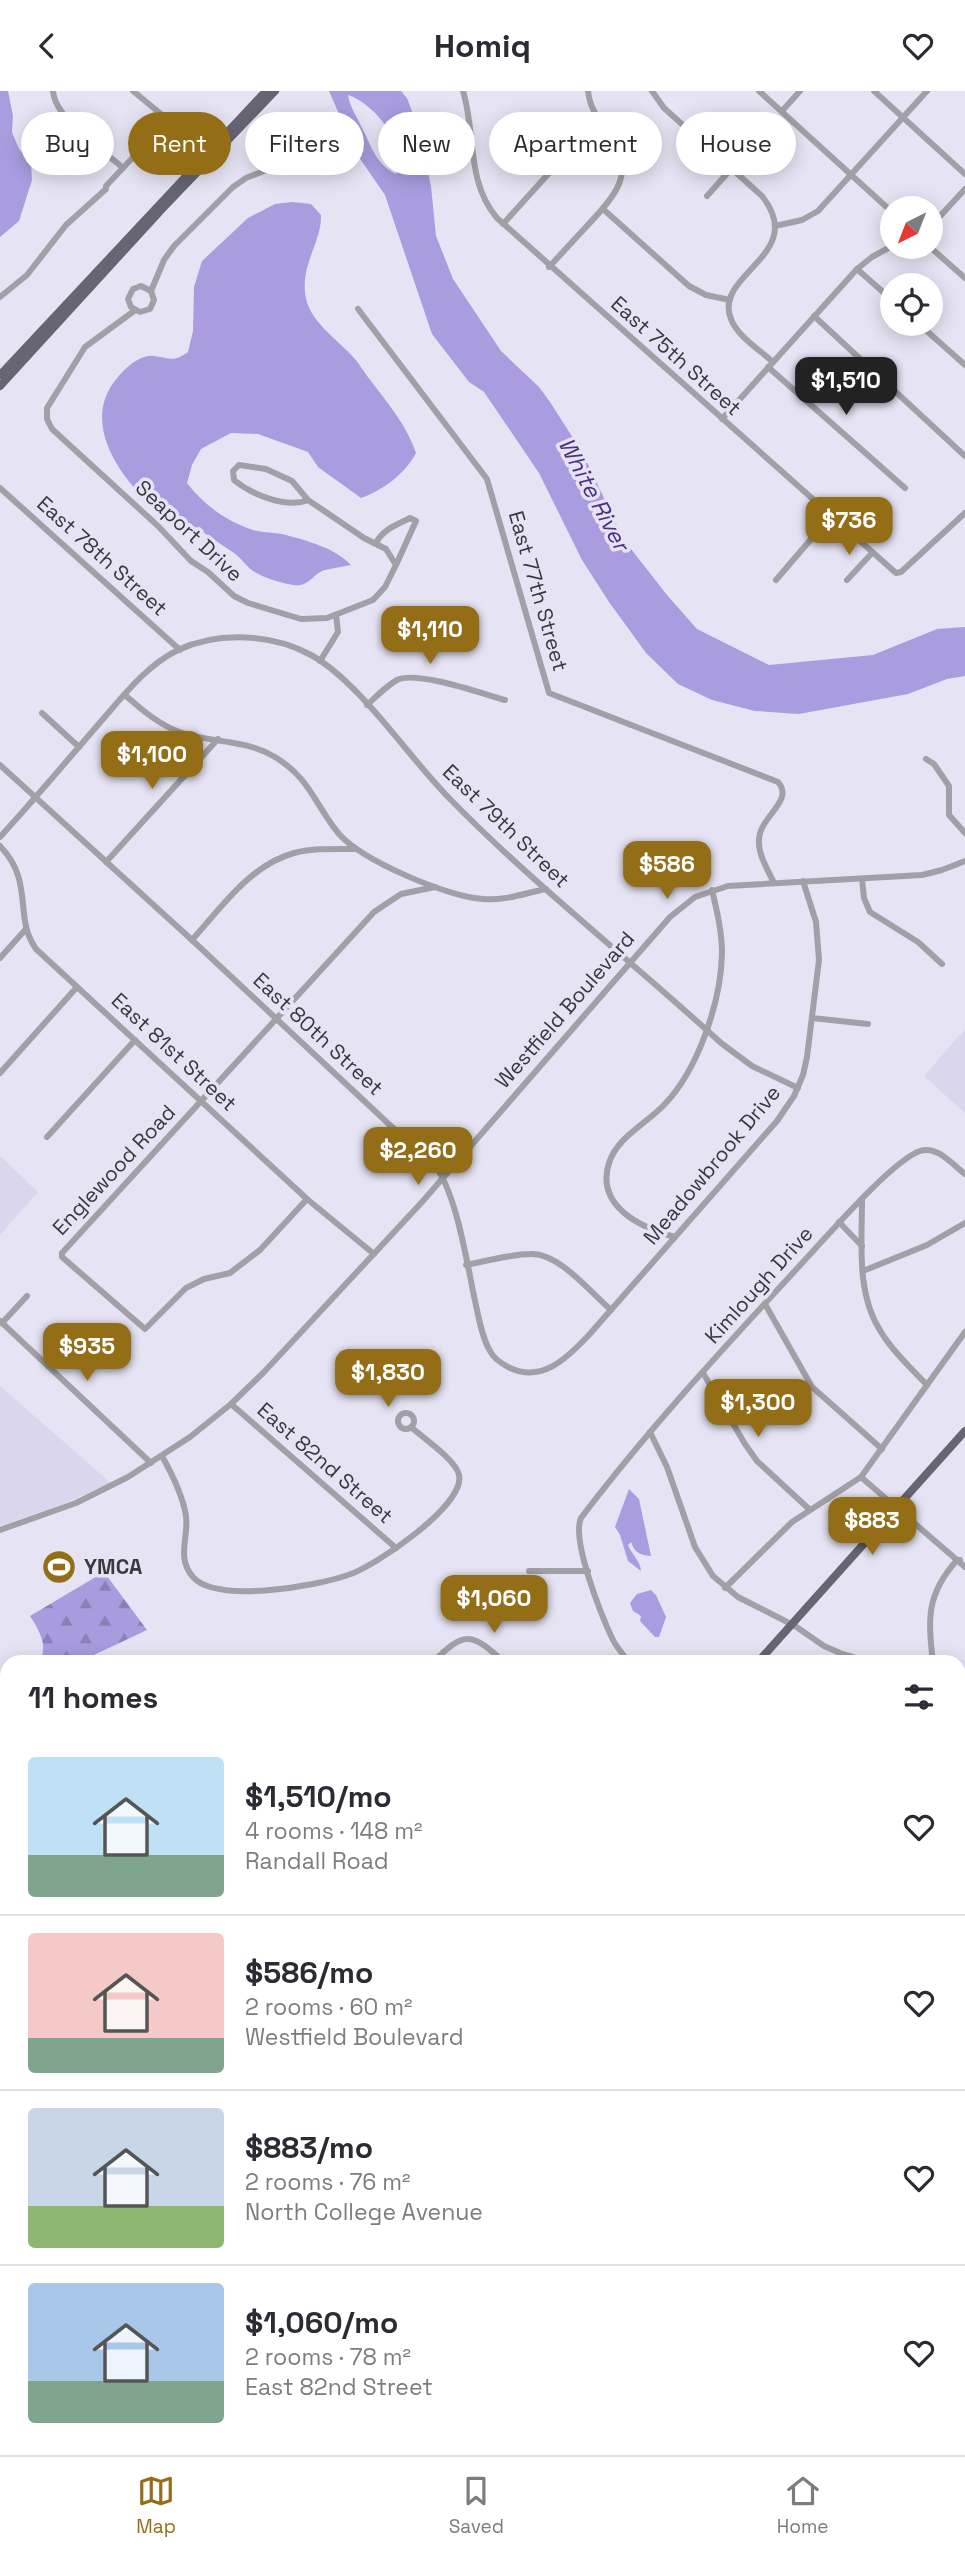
<!DOCTYPE html>
<meta charset="utf-8">
<style>
:root{--surface:#fff;--page:#f7f7f7;--text:#2b2b33;--muted:#7c7c81;--line:#e1e1e2;--accent:#946e16}
body{margin:0;font-family:"Space Grotesk",sans-serif;background:var(--page);color:var(--text);height:100vh;display:flex;flex-direction:column;font-size:26px;white-space:nowrap}
*{box-sizing:border-box;margin:0}
p{font-size:23px;color:var(--muted)}
.icon{flex:none;width:38px;height:38px;fill:none;stroke:currentColor;stroke-width:2;stroke-linecap:round;stroke-linejoin:round}
.map{position:relative;flex:1;overflow:hidden}
.panel{position:absolute;left:0px;top:1564px;width:966px;height:800px;display:flex;flex-direction:column;background:var(--surface);border-radius:21px 21px 0 0;box-shadow:0 4px 18px #0003}
.panel>*{flex:none}
.guide{position:absolute;left:21px;top:21px;width:924px;height:63px;display:flex;gap:14px}
.needle{width:46px;rotate:222deg}
.controls{position:absolute;left:880px;top:105px;display:grid;gap:14px}
.controls a{display:grid;place-items:center;width:63px;height:63px;border-radius:50%;background:var(--surface);box-shadow:0 4px 18px #0003;font-size:35px}
.price{position:absolute;translate:-50% -60px;padding:0 16px;border-radius:14px;background:var(--accent);color:#fff;font-size:23px;line-height:46px;filter:drop-shadow(0 2px 4px #0008)}
.price::after{content:'';position:absolute;left:50%;top:42px;width:21px;height:16px;margin-left:-10px;background:inherit;clip-path:polygon(0 0,100% 0,50% 100%)}
.price.selected{background:#222;color:#fff}
ul{padding:0;list-style:none}
li{display:flex;align-items:center;gap:21px;height:175px;padding:0 28px}
li+li{border-top:2px solid var(--line)}
li span{display:grid;place-items:center;flex:none;width:196px;height:140px;border-radius:7px;color:#555}
li>.icon{margin-inline-start:auto}
span .icon{width:84px;height:84px;fill:#fffc;stroke-width:1}
li b{font-size:30px}
h2{display:flex;justify-content:space-between;align-items:center;height:84px;padding:0 28px;font-size:30px}
.pill{padding:0 24px;border-radius:32px;background:var(--surface);box-shadow:0 4px 18px #0003;font-size:24px;line-height:63px}
.pill.selected{background:var(--accent);color:#fff}
header{display:flex;justify-content:space-between;align-items:center;height:91px;padding:0 28px;background:var(--surface);font-size:32px;font-weight:600}
.dock{display:flex;justify-content:space-around;align-items:center;height:98px;border-top:2px solid var(--line);background:var(--surface);font-size:19px;color:var(--muted)}
.dock a{display:grid;justify-items:center;gap:4px}
.dock .selected{color:var(--accent)}
.map>svg:first-child{display:block}
.built{fill:#d9d6ed}
.forest{fill:url(#forest-firs)}
.water{fill:#a99ddf;fill-rule:evenodd}
.lines{fill:none;stroke-linecap:round;stroke-linejoin:round}
.minor{stroke:#a1a0a6;stroke-width:6}
.major{stroke:#676571;stroke-width:8}
.labels{text-anchor:middle;stroke-width:7;stroke-linejoin:round;paint-order:stroke}
.street-label{font-size:21px;fill:#39383e;stroke:#e6e4f4}
.poi-label{font-size:21px;font-weight:bold;fill:#39383e;stroke:#e6e4f4;text-anchor:start}
.water-label{font-size:23px;font-style:italic;fill:#48327f;stroke:#e6e4f4}
</style>
<header><svg class="icon" aria-label="back" viewBox="0 0 24 24"><path d="M15 5l-7 7 7 7"/></svg>Homiq<svg class="icon" aria-label="heart" viewBox="0 0 24 24"><path d="M12 20l-8-8c-3-5 5-10 8-4 3-6 11-1 8 4z"/></svg></header>
<div class="map">
<svg width="965" height="2364" viewBox="0 0 965 2364">
<defs>
<pattern id="forest-firs" width="22" height="20" patternUnits="userSpaceOnUse" patternTransform="scale(1.75)"><rect width="22" height="20" fill="#a99cde"/><path d="M5 1l3.5 6h-7zM16 11l3.5 6h-7z" fill="#8b80b5"/></pattern>
</defs>
<rect width="100%" height="100%" fill="#e6e4f4"/>
<g class="built">
<path d="M965,938V1022L924,985Z"/>
<path d="M0,1065L38,1101L0,1144Z"/>
<path d="M0,1295L104,1386L110,1392L60,1414L0,1435Z"/>
<path d="M7,1627V1812L0,1806V1631Z"/>
<path d="M0,1832L7,1838V1989L0,1997Z"/>
<path d="M66,2357H165L178,2364H60Z"/>
</g>
<g class="forest">
<path d="M104,1481L147,1539L79,1571H42C41,1565 44,1560 43,1553C41,1543 36,1534 30,1525Z"/>
<path d="M165,2357H326L323,2364H178Z"/>
</g>
<g class="water">
<path d="M0,0H8L13,25L12,41L19,58L31,72L32,89L19,130L0,146Z"/>
<path d="M329,0H401L407,7L418,36L431,95L436,145L453,188L501,260L539,296L550,311L582,361L624,449L667,504L697,538L769,574L873,564L937,538L965,536V585L947,588L908,603L799,623L755,620L712,609L678,593L646,562L609,511L582,469L539,382L484,301L469,291L432,243L385,104L356,62ZM348,4C374,12 409,55 396,83C375,73 371,53 361,35C356,24 350,16 348,4Z"/>
<path d="M292,111L311,113L321,124C322,149 302,172 305,201C307,230 338,248 355,268C361,275 365,283 371,290C389,314 406,333 416,362C405,383 383,399 361,407L318,376L308,361L258,343L231,342L201,358L192,374L187,392C204,414 226,430 253,439C264,442 275,441 286,444C308,450 335,457 351,474C342,476 333,477 325,479C313,482 309,497 293,494C280,492 264,487 253,480C246,475 241,467 234,462C223,454 213,449 203,441C194,432 179,434 169,427C132,403 84,345 109,299C117,285 136,263 154,265C171,267 172,272 188,261L193,240L194,196L202,170L248,127L275,113Z"/>
<path d="M629,1398L639,1408L651,1465C640,1464 635,1462 631,1451L628,1454C631,1462 641,1471 641,1480L628,1470L620,1444L615,1436Z"/>
<path d="M651,1499L656,1504L666,1526L659,1546H655L640,1530L641,1525L633,1520L630,1512L637,1503Z"/>
</g>
<g class="lines">
<g class="minor">
<path d="M53,0C55,28 103,59 123,77"/>
<path d="M463,0C476,42 466,91 497,127L896,482L901,481L965,422"/>
<path d="M652,0L664,17L762,105C809,164 712,183 731,228C737,245 760,259 773,271"/>
<path d="M759,0L892,121"/>
<path d="M874,0L965,83"/>
<path d="M782,20L800,0"/>
<path d="M537,51L559,71"/>
<path d="M707,105L732,77"/>
<path d="M603,118L689,195L706,204L730,209"/>
<path d="M503,133L578,50L601,34"/>
<path d="M775,135L802,129L818,120L927,0"/>
<path d="M931,135L965,98"/>
<path d="M930,156L965,187"/>
<path d="M549,176C562,162 574,149 586,136C607,113 633,90 618,56C608,35 591,27 588,0"/>
<path d="M857,178L892,209"/>
<path d="M151,200L141,195L133,198L128,208L131,216L140,221L150,218L154,209L151,200L164,169L174,155L233,96L246,87L269,78L276,71"/>
<path d="M0,206L27,184L66,134L106,98V95L138,61H141L167,28L133,0"/>
<path d="M358,218L487,388L549,602L778,691C795,710 759,726 759,749C758,764 768,779 774,792"/>
<path d="M134,220L85,256L47,317V328L52,338L158,435L191,470L208,481L234,505L248,512L301,528L327,527L373,509L385,496L396,474L386,458L364,447L308,409L292,390L266,378L239,374L233,380L234,389C251,403 286,418 308,409"/>
<path d="M814,225L965,365"/>
<path d="M919,233L965,274"/>
<path d="M768,276L905,397"/>
<path d="M722,328L857,178L872,166L892,155"/>
<path d="M0,397L180,559"/>
<path d="M376,452C383,438 397,434 410,427L416,430L396,474"/>
<path d="M776,489L830,426"/>
<path d="M847,489L872,462"/>
<path d="M320,570L338,541L336,524"/>
<path d="M125,604C142,619 159,634 182,642C213,652 245,648 275,666C310,687 315,714 339,743C363,770 448,806 483,808C504,810 526,802 546,798"/>
<path d="M367,614C376,606 386,595 397,589C416,579 483,603 505,609"/>
<path d="M42,622L79,656"/>
<path d="M926,668L934,673L949,695V724L965,742"/>
<path d="M0,674L192,849L438,1079C459,1112 468,1180 477,1219C480,1233 483,1248 490,1260C494,1268 502,1273 510,1277C542,1292 567,1267 588,1245L777,1030L794,1005L803,984L807,966L819,869L816,831L803,790"/>
<path d="M0,746C33,710 65,672 97,635C121,608 145,575 178,559C219,540 272,543 311,564C360,591 409,667 450,708C535,795 632,870 721,952L752,975L798,997"/>
<path d="M0,755C35,791 13,826 36,858L307,1108L374,1163"/>
<path d="M106,771L218,648"/>
<path d="M862,788L864,807L870,821L918,851L942,873"/>
<path d="M192,849C221,817 250,774 294,762C314,757 334,758 354,758"/>
<path d="M0,867L26,838"/>
<path d="M812,927L868,933"/>
<path d="M0,982L77,896"/>
<path d="M47,1046L135,949"/>
<path d="M307,1108L260,1159L230,1182L204,1188L186,1197L145,1238L62,1166V1162L374,821L401,803L435,796"/>
<path d="M862,1109C862,1152 856,1203 881,1241C893,1261 911,1277 927,1294"/>
<path d="M839,1131L862,1155"/>
<path d="M675,1146C642,1137 595,1116 609,1072C617,1046 646,1033 664,1014C698,979 721,911 722,862C722,841 717,820 712,799"/>
<path d="M466,1174C487,1170 510,1163 532,1163C560,1163 590,1201 611,1219"/>
<path d="M863,1180L927,1154L965,1132"/>
<path d="M765,1213L812,1296L882,1358"/>
<path d="M0,1230L151,1372"/>
<path d="M2,1232L27,1205"/>
<path d="M703,1282L745,1353L757,1370L809,1418"/>
<path d="M231,1313L396,1457"/>
<circle cx="406" cy="1330" r="8"/>
<path d="M650,1341L667,1376L695,1456L713,1485L738,1506L795,1535L824,1555L840,1562L873,1572"/>
<path d="M162,1365C172,1383 183,1405 186,1425C189,1446 176,1467 193,1486C217,1513 317,1495 348,1484C374,1476 466,1414 459,1384C456,1369 423,1347 411,1336"/>
<path d="M861,1386L965,1476"/>
<path d="M0,1439L76,1412L128,1386L190,1346L231,1313L264,1281L422,1111L670,826L695,806L728,795L922,784L942,779L965,770"/>
<path d="M529,1480H588"/>
<path d="M725,1497L792,1431L861,1386L965,1241"/>
<path d="M432,1572C465,1539 471,1541 505,1572"/>
<path d="M629,1572C624,1564 617,1557 613,1549C602,1526 571,1449 581,1427C653,1332 735,1245 815,1158C836,1135 894,1069 920,1060C937,1054 953,1074 965,1083"/>
<path d="M933,1572C928,1527 926,1504 957,1469H960"/>
<path d="M959,1731L965,1732"/>
<path d="M0,1762L7,1754"/>
<path d="M959,1984L965,1977"/>
<path d="M959,2022L965,2027"/>
<path d="M0,2030L7,2037"/>
<path d="M0,2086L7,2078"/>
<path d="M959,2196L965,2189"/>
<path d="M0,2209L7,2215"/>
<path d="M0,2235L7,2225"/>
<path d="M0,2336L7,2344"/>
<path d="M0,2352L7,2344"/>
<path d="M429,2364L435,2357"/>
<path d="M807,2364L814,2357"/>
</g>
<g class="major">
<path d="M0,284L266,0"/>
<path d="M0,295L162,118L275,0"/>
<path d="M757,1572L965,1340"/>
<path d="M0,1815L7,1821"/>
<path d="M0,1826L7,1832"/>
<path d="M594,2357L602,2364"/>
<path d="M606,2357L614,2364"/>
<path d="M44,2364L50,2357"/>
</g>
</g>
<defs>
<g id="stadium-disc" transform="scale(1.75)"><circle r="9.5" fill="#946e16" stroke="#e6e4f4"/><path d="M0-5a6.5 5 0 1 0 0 10a6.5 5 0 1 0 0-10ZM-3.5-1.8h7v3.6h-7Z" fill="#fff"/></g>
</defs>
<g fill-rule="evenodd">
<use href="#stadium-disc" x="59" y="1476"/>
</g>
<g class="labels">
<g class="street-label">
<text transform="translate(676 265) rotate(42)" y="7">East 75th Street</text>
<text transform="translate(189 440) rotate(43)" y="7">Seaport Drive</text>
<text transform="translate(102 465) rotate(42)" y="7">East 78th Street</text>
<text transform="translate(538 500) rotate(74)" y="7">East 77th Street</text>
<text transform="translate(506 735) rotate(44)" y="7">East 79th Street</text>
<text transform="translate(565 919) rotate(-49)" y="7">Westfield Boulevard</text>
<text transform="translate(318 943) rotate(43)" y="7">East 80th Street</text>
<text transform="translate(174 961) rotate(43)" y="7">East 81st Street</text>
<text transform="translate(712 1074) rotate(-50)" y="7">Meadowbrook Drive</text>
<text transform="translate(114 1079) rotate(-47)" y="7">Englewood Road</text>
<text transform="translate(759 1194) rotate(-48)" y="7">Kimlough Drive</text>
<text transform="translate(325 1372) rotate(41)" y="7">East 82nd Street</text>
</g>
<g class="poi-label">
<text x="84" y="1483">YMCA</text>
</g>
<g class="water-label">
<text transform="translate(594 403) rotate(62)" y="8">White River</text>
</g>
</g>
</svg>
<div class="controls">
<a><svg class="needle" viewBox="-14 -14 28 28"><path d="M0-13l5 13h-10z" fill="#e53935"/><path d="M0 13l5-13h-10z" fill="#7c7c81"/></svg></a>
<a><svg class="icon" aria-label="locate" viewBox="0 0 24 24"><circle cx="12" cy="12" r="6"/><path d="M12 2v4M12 18v4M2 12h4M18 12h4"/></svg></a>
</div>
<b class="price selected" style="left:846px;top:326px">$1,510</b>
<b class="price" style="left:849px;top:466px">$736</b>
<b class="price" style="left:430px;top:575px">$1,110</b>
<b class="price" style="left:152px;top:700px">$1,100</b>
<b class="price" style="left:667px;top:810px">$586</b>
<b class="price" style="left:418px;top:1096px">$2,260</b>
<b class="price" style="left:87px;top:1292px">$935</b>
<b class="price" style="left:388px;top:1318px">$1,830</b>
<b class="price" style="left:758px;top:1348px">$1,300</b>
<b class="price" style="left:872px;top:1466px">$883</b>
<b class="price" style="left:494px;top:1544px">$1,060</b>
<div class="guide">
<a class="pill">Buy</a>
<a class="pill selected">Rent</a>
<a class="pill">Filters</a>
<a class="pill">New</a>
<a class="pill">Apartment</a>
<a class="pill">House</a>
</div>
<section class="panel">
<h2>11 homes<svg class="icon" aria-label="filters" viewBox="0 0 24 24"><path d="M4 7h16M4 17h16"/><circle cx="9" cy="7" r="2"/><circle cx="15" cy="17" r="2"/></svg></h2>
<ul>
<li><span style="background:linear-gradient(#bfe0f5 70%,#7fa58c 0)"><svg class="icon" aria-label="home" viewBox="0 0 24 24"><path d="M3 11l9-7 9 7M6 9v11h12V9"/></svg></span><div><b>$1,510/mo</b><p>4 rooms · 148 m²</p><p>Randall Road</p></div><svg class="icon" aria-label="heart" viewBox="0 0 24 24"><path d="M12 20l-8-8c-3-5 5-10 8-4 3-6 11-1 8 4z"/></svg></li>
<li><span style="background:linear-gradient(#f6c9c9 75%,#7fa58c 0)"><svg class="icon" aria-label="home" viewBox="0 0 24 24"><path d="M3 11l9-7 9 7M6 9v11h12V9"/></svg></span><div><b>$586/mo</b><p>2 rooms · 60 m²</p><p>Westfield Boulevard</p></div><svg class="icon" aria-label="heart" viewBox="0 0 24 24"><path d="M12 20l-8-8c-3-5 5-10 8-4 3-6 11-1 8 4z"/></svg></li>
<li><span style="background:linear-gradient(#c9d6e8 70%,#8fb573 0)"><svg class="icon" aria-label="home" viewBox="0 0 24 24"><path d="M3 11l9-7 9 7M6 9v11h12V9"/></svg></span><div><b>$883/mo</b><p>2 rooms · 76 m²</p><p>North College Avenue</p></div><svg class="icon" aria-label="heart" viewBox="0 0 24 24"><path d="M12 20l-8-8c-3-5 5-10 8-4 3-6 11-1 8 4z"/></svg></li>
<li><span style="background:linear-gradient(#a9c7e8 70%,#7fa58c 0)"><svg class="icon" aria-label="home" viewBox="0 0 24 24"><path d="M3 11l9-7 9 7M6 9v11h12V9"/></svg></span><div><b>$1,060/mo</b><p>2 rooms · 78 m²</p><p>East 82nd Street</p></div><svg class="icon" aria-label="heart" viewBox="0 0 24 24"><path d="M12 20l-8-8c-3-5 5-10 8-4 3-6 11-1 8 4z"/></svg></li>
</ul>
</section>
</div>
<nav class="dock">
<a class="selected"><svg class="icon" aria-label="map" viewBox="0 0 24 24"><path d="M3 6l6-2 6 2 6-2v14l-6 2-6-2-6 2zM9 4v14M15 6v14"/></svg>Map</a>
<a><svg class="icon" aria-label="saved" viewBox="0 0 24 24"><path d="M7 4h10v16l-5-4-5 4z"/></svg>Saved</a>
<a><svg class="icon" aria-label="home" viewBox="0 0 24 24"><path d="M3 11l9-7 9 7M6 9v11h12V9"/></svg>Home</a>
</nav>
